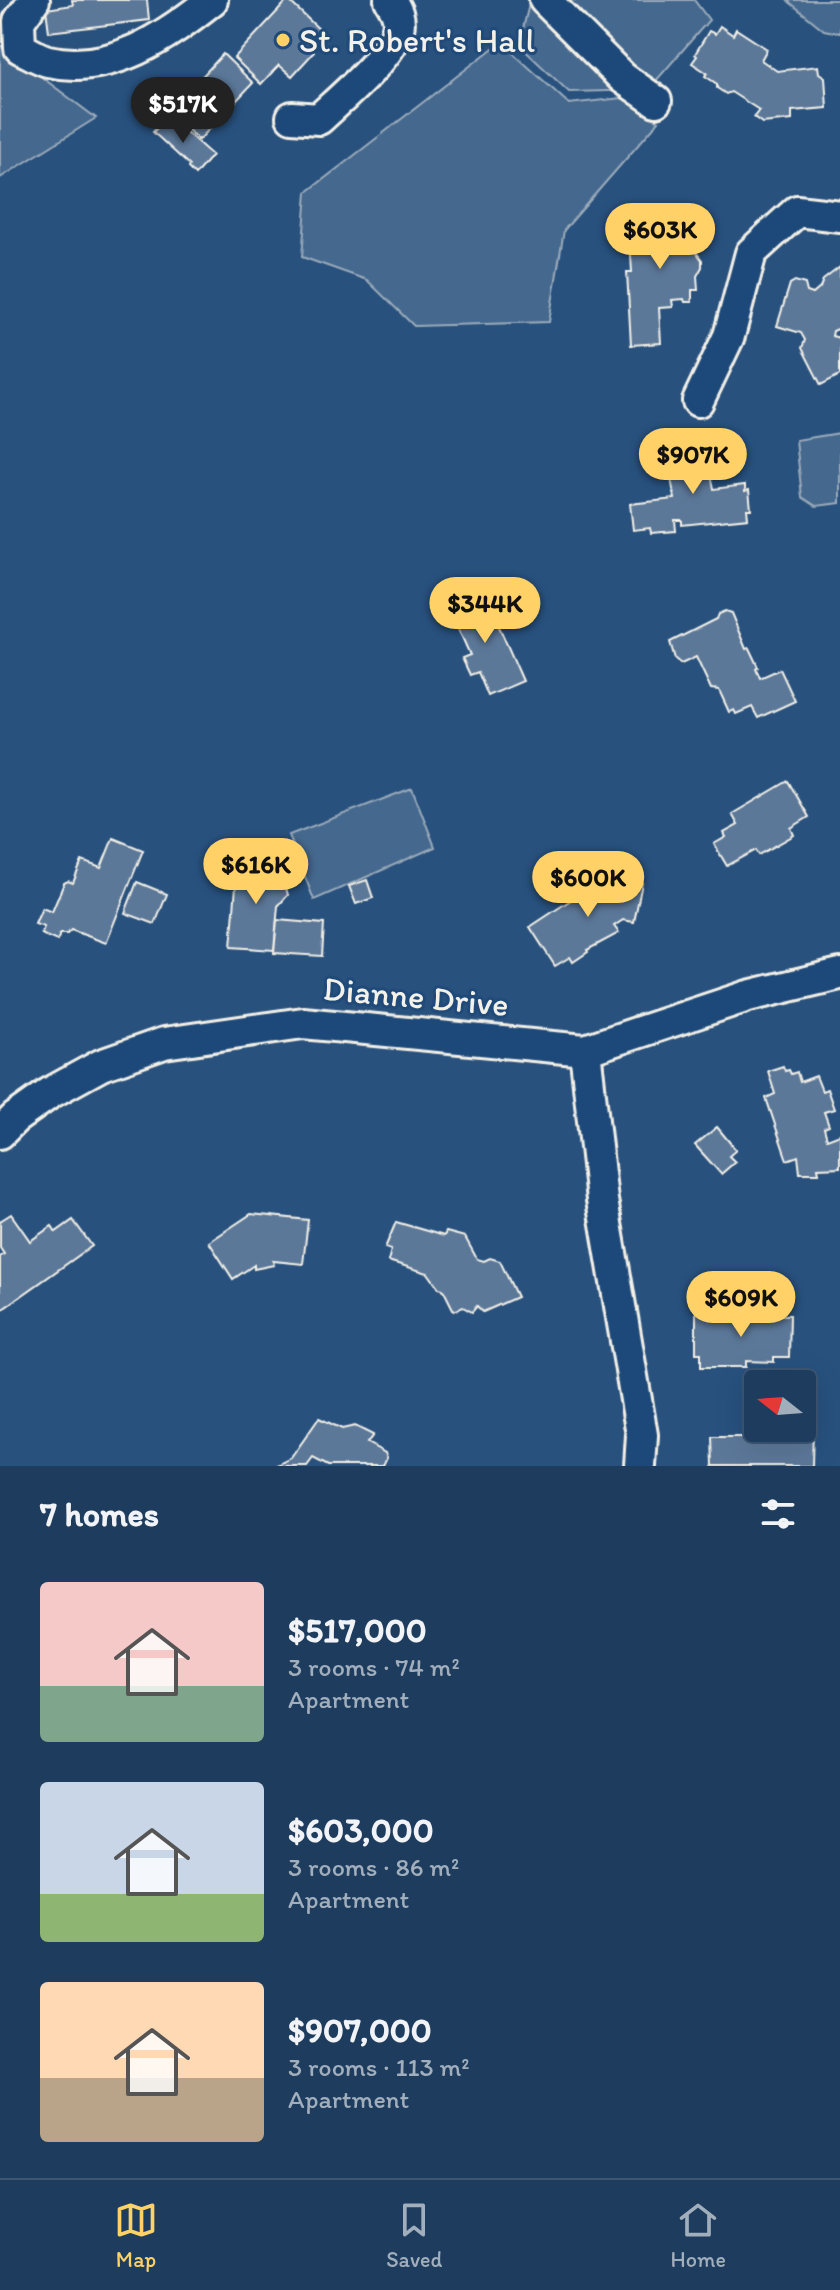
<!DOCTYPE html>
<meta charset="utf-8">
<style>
:root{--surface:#1e3d5e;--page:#2b4867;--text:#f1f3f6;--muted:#a1aebc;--line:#3c5673;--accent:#ffd166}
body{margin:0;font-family:Itim,sans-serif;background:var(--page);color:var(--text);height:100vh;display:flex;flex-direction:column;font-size:30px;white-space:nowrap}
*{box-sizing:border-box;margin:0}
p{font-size:26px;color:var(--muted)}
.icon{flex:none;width:44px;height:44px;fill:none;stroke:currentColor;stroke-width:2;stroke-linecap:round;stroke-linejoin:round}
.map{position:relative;height:1466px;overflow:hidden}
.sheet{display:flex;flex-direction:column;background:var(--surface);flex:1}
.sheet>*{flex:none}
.needle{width:52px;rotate:287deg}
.tools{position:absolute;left:744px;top:1370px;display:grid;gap:16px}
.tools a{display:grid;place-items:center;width:72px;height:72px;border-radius:8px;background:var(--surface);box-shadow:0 8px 32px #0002,0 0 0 2px var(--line);font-size:40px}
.price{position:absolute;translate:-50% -68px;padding:0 18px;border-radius:28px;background:var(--accent);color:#111;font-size:26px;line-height:52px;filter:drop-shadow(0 2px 4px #0008)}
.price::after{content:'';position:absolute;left:50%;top:48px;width:24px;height:18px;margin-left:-12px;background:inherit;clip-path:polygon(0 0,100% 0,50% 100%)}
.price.current{background:#222;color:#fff}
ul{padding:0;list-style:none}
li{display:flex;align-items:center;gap:24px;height:200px;padding:0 40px}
li span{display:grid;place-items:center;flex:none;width:224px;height:160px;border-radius:8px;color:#555}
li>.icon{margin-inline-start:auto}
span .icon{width:96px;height:96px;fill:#fffc;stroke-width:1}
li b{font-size:34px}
h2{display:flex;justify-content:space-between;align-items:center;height:96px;padding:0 40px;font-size:34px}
.menu{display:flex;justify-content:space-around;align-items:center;height:112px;border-top:2px solid var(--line);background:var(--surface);font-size:22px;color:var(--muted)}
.menu a{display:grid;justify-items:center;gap:4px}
.menu .current{color:var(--accent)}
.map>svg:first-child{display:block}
.green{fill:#45688e;stroke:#9cacbb;stroke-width:2}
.building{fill:#5b7899;stroke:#f4f1e8;stroke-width:2}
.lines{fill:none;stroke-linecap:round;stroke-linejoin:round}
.minor-casing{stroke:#f4f1e8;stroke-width:36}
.minor{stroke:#1f4a7a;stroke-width:30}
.poi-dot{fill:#ffd166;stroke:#1f4a7a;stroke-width:3}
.labels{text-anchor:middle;stroke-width:6;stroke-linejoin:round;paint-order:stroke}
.poi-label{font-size:34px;fill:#f4f1e8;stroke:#1f4a7a;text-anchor:start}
.street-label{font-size:34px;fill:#f4f1e8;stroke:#1f4a7a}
</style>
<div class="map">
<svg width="840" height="1466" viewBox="0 0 840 1466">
<rect width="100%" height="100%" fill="#28517e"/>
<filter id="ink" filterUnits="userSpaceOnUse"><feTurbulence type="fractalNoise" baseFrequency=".0125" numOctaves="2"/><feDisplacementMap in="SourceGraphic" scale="16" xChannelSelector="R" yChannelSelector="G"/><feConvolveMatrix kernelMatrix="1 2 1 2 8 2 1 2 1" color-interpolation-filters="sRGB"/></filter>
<g filter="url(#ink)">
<g class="green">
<path d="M530,0H694L709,20L648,90L569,92L519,45Z"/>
<path d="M787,0H840V33L824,30Z"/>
<path d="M501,42L569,104L622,98L659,121L564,230L549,322L414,326L367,280L302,257L307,192Z"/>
<path d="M0,46L96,118L0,178Z"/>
<path d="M840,433V503L816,506L802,497L796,440Z"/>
<path d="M412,788L435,847L314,900L289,835Z"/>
</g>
<g class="building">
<path d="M72,0H147L149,20L49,32L46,9L73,5Z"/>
<path d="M288,0L323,33L309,47L314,52L292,76L279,65L261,84L234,58Z"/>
<path d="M720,26L733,35L736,29L767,49L761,60L777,71L818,66L819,73L825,77L827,108L792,111V120L762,123L754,117L759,110L731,92L726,94L717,88V84L705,76L707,73L692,63L697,56L695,54L709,31L715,34Z"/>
<path d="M223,54L253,83L199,140L169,112Z"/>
<path d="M168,116L212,155L195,175L188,168L189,165L153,132Z"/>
<path d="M688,209L689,228H694L696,252L702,260V267L697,276L698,290H692V302H685L684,299L672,300L673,307L659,308L661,343L631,345L627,272H632L630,240L641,239L639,212Z"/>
<path d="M840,267V328L833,331L832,336L840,338V375L821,385L802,348L805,340L801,333L777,326L790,284L795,281L805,284L807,292L813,294L820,288L823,280Z"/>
<path d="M716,448L719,474L714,475L712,479L714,489L745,485V491L749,490L751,509H747L748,518L682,525V520H675L676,531L651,533L650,528L633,530L630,504L675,499L671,479H675L674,475L671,476L669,453Z"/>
<path d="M472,590L477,600L483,601L486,609L483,614L486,619L494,615L523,681L488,696L478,672L470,675L462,658L470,655L451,612L455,610L451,600Z"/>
<path d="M725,611L731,613L746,649L749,648L758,667L756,669L760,678L780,669L795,701L758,718L752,707L736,714L734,710L729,712L719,690L711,689L696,657L681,664L675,659L670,642L716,619L718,614Z"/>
<path d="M788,781L809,817L791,828L794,835L759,855L756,850L727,866L714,844L726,837L724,833L738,825L732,814Z"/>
<path d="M113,838L143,850L106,943L71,930L67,934H60L57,941L41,934L44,927L35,924L42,908L52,912L64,883L68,881L73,883L82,861L101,868Z"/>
<path d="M233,863L269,868L275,875L283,878L288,895L278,906L274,950L231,947L236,886L231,885Z"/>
<path d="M613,876L642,883L634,922L623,920L614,926L619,933L587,950L588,952L573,962L570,957L555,966L530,927L598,882L610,886Z"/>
<path d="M367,880L373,898L356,904L349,886Z"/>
<path d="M137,882L167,894L155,924L125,913Z"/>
<path d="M277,920L324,924L322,956L274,953Z"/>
<path d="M783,1066L785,1071L789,1070L791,1074L797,1072L800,1082L816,1076L822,1091L827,1089L834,1109L824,1112L829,1126L824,1128L827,1139L840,1134V1167L818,1168L819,1173H800L798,1156L787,1160L766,1098L775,1094L768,1071Z"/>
<path d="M717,1127L736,1150L729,1156L735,1162L721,1174L695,1145Z"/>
<path d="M11,1214L30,1241L52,1226L56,1232L73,1220L92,1246L0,1311V1257L4,1254L0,1248V1221Z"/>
<path d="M251,1214L308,1220L303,1264L273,1261L274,1265L254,1269V1265L233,1279L209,1242Z"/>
<path d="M396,1222L444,1236L446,1232L465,1237L477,1259L484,1261L490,1258L500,1261L517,1297L483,1312L477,1306L472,1312L463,1307L454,1311L443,1289L439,1288L428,1273L388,1261L391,1250L385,1248Z"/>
<path d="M696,1313L790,1315L789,1357H774V1362L746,1361V1367H701V1353H696Z"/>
<path d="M319,1418L342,1429L355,1426L373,1435L367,1443L385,1453L387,1458L383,1466H328L313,1458L307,1466H275L291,1458Z"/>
<path d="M813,1427L812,1466H713L712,1437H756V1428Z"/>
</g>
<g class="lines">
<g class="minor-casing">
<g id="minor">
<path d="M34,0L19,21L20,48C29,52 39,59 48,61C112,75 165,37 212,0"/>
<path d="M545,0L623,78L656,101"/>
<path d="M292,117L319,119C340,99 391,57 398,29C401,18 396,9 390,0"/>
<path d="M698,401L729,336L751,253L797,211L840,216"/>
<path d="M585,1050L602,1200L642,1435L640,1466"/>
<path d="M0,1133L15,1118L50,1093L101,1065L164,1043L303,1023L585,1050L748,996L840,974"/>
</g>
</g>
<use href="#minor" class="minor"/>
</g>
</g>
<circle class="poi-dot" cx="283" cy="40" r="8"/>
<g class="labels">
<g class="poi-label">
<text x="299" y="52">St. Robert's Hall</text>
</g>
<g class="street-label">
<text transform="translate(416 996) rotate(5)" y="12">Dianne Drive</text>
</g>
</g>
</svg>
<div class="tools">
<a><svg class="needle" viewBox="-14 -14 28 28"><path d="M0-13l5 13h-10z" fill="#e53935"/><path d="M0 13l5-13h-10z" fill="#a1aebc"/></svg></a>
</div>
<b class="price current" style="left:183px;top:145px">$517K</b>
<b class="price" style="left:660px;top:271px">$603K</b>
<b class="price" style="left:693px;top:496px">$907K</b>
<b class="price" style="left:485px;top:645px">$344K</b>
<b class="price" style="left:256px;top:906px">$616K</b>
<b class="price" style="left:588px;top:919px">$600K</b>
<b class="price" style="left:741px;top:1339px">$609K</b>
</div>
<section class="sheet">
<h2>7 homes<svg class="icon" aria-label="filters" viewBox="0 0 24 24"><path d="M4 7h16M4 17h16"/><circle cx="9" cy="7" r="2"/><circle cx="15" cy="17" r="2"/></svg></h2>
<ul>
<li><span style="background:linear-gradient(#f6c9c9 65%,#7fa58c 0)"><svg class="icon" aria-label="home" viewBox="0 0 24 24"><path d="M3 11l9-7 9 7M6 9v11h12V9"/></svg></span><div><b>$517,000</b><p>3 rooms · 74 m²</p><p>Apartment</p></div></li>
<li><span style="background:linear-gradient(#c9d6e8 70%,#8fb573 0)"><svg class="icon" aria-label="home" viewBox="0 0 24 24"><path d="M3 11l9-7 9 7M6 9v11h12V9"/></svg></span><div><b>$603,000</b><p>3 rooms · 86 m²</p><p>Apartment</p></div></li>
<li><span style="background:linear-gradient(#ffd9b3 60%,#b9a48a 0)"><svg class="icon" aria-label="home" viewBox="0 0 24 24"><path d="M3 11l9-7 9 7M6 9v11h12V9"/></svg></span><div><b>$907,000</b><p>3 rooms · 113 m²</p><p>Apartment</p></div></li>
</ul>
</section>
<nav class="menu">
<a class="current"><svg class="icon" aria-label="map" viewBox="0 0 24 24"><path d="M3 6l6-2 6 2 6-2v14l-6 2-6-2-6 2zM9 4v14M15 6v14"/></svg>Map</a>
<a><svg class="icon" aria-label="saved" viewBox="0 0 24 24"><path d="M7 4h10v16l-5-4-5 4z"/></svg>Saved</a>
<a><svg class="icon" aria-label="home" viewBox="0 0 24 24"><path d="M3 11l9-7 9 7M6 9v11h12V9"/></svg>Home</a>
</nav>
